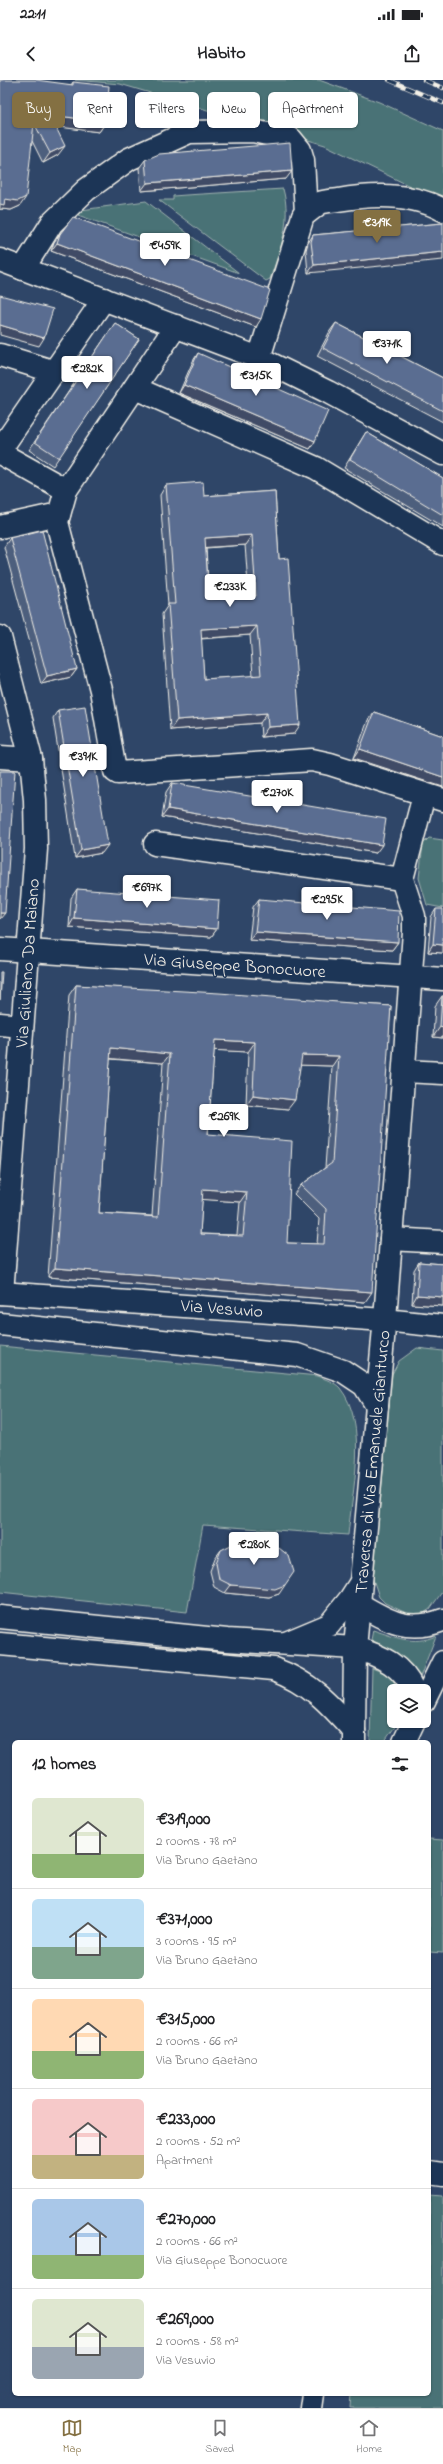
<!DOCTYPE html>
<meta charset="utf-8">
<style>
:root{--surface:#fff;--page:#f2f2f2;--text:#202124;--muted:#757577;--line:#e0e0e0;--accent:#847042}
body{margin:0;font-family:"Indie Flower",sans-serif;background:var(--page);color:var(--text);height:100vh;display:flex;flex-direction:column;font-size:15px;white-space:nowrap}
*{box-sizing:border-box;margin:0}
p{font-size:13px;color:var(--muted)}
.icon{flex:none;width:22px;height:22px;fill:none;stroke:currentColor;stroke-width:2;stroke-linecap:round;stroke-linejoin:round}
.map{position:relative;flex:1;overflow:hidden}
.drawer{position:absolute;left:12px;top:1660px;width:419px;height:656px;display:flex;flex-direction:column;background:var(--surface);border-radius:6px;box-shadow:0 1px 3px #0004}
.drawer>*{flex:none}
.hud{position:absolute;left:12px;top:12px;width:419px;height:36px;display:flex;gap:8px}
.controls{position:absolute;left:387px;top:1604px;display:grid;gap:8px}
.controls a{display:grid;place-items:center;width:44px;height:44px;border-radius:6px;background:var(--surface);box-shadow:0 1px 3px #0004;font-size:20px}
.price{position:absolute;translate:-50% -34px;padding:0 9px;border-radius:4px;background:#fff;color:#222;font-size:13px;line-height:26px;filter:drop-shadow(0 1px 2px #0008)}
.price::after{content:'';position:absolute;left:50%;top:24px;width:12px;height:9px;margin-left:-6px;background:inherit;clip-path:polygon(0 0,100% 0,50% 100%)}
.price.active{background:var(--accent);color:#fff}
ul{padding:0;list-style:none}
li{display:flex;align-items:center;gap:12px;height:100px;padding:0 20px}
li+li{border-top:1px solid var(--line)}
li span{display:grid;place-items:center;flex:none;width:112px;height:80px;border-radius:6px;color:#555}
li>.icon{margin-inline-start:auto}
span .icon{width:48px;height:48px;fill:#fffc;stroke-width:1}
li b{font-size:17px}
h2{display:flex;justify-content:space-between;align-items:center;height:48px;padding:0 20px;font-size:17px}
.chip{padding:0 14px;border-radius:6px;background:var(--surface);box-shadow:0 1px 3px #0004;font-size:14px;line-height:36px}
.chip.active{background:var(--accent);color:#fff}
.status{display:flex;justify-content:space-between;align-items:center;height:28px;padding:0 20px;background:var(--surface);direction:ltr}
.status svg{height:11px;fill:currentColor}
header{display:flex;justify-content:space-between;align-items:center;height:52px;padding:0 20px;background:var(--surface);font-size:18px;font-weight:700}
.tabs{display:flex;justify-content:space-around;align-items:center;height:56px;border-top:1px solid var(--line);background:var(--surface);font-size:11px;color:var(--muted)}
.tabs a{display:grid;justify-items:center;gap:2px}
.tabs .active{color:var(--accent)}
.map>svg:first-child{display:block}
.green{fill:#4a7276;stroke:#9fb2af}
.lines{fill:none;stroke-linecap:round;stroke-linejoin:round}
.minor-casing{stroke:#f4f1e8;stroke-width:25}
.major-casing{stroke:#f4f1e8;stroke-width:25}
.minor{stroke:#1d3557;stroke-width:22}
.major{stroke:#1d3557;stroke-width:22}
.rail-casing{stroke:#f4f1e8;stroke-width:4.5}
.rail{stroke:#1d3557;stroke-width:3;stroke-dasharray:9;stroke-linecap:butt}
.wall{fill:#4d5e7d;stroke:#f4f1e8;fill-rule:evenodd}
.shaded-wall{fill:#3f4c66;stroke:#f4f1e8}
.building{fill:#5a6d91;stroke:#f4f1e8;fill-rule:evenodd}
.labels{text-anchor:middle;stroke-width:3;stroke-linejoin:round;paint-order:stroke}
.street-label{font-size:18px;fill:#f4f1e8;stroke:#1d3557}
</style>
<div class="status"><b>22:11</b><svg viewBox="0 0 49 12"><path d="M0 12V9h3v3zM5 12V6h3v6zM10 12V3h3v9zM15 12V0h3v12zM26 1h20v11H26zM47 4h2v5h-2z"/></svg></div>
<header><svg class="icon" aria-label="back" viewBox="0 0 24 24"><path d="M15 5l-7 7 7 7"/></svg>Habito<svg class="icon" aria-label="share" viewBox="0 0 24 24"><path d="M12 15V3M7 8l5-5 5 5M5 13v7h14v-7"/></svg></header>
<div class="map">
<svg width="443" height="2328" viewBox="0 0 443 2328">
<rect width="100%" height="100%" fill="#2f4668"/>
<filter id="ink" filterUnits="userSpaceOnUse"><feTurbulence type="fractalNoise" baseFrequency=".025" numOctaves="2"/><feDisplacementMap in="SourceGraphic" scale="8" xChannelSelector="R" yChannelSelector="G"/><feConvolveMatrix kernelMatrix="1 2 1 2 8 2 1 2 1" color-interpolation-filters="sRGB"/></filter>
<g filter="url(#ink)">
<g class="green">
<path d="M75,0H319L379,22L443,51V122L325,65L120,4Z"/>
<path d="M283,109C292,141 280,170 270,199L266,201L159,120H173V116L186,115Z"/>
<path d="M146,121L239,193L75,134L74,131Z"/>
<path d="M429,758L443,760V828L427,825L419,798L423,764Z"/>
<path d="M0,1266L318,1296C324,1299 335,1302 340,1308C369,1344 352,1412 348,1455L203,1445L187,1532L0,1512Z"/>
<path d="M417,1268L443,1271V1507L442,1512L430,1529L421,1535L408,1534L385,1523L379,1517L373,1499L392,1294L399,1281Z"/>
<path d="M373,1550C395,1557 413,1566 436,1556L420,1597C408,1579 391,1569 371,1560Z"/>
<path d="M372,1588L389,1595L399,1611H394V1641H399L384,1662H370Z"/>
<path d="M429,1759L443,1760V1873L429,1872Z"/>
<path d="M429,2115L443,2116V2328H350L351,2314H429Z"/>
</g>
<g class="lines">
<g class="minor-casing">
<g id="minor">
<path d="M0,180L259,278L328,312L443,374"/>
<path d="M23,189L52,143L86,110L129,79L189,52L253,51L291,59L300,70L303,80L306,133"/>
<path d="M176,246L66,410L57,442L101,610L115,691L118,693L312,680L330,684L443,720"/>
<path d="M0,275L52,291"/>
<path d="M259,278L303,136C308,132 314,127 320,123C325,121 332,121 338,120C372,114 412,113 443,130"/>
<path d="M135,308L316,388L443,464"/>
<path d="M0,370L104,219"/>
<path d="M0,373L66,410"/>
<path d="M0,447L59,434"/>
<path d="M0,557L31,679L35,720L36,769L2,1213"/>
<path d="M0,677L31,679"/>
<path d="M155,764L402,799"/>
<path d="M0,869L443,899"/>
<path d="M0,944L22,946"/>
<path d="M404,991L443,993"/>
<path d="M391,1159L443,1162"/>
<path d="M0,1213L384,1240L443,1246"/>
<path d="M0,1244L297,1275L343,1291L364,1305L377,1326"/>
<path d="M359,1524C389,1542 408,1553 443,1540"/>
<path d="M286,1563L329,1545L350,1519L361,1502"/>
<path d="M424,1621L443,1582"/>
<path d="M354,1651L355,1568L386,1226L414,852V836L402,799L424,715"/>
<path d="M429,2092L443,2094"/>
</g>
</g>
<g class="major-casing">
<g id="major">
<path d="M0,1537L227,1560L355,1568C382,1576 402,1585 414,1611"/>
<path d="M0,1564L274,1589C310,1602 329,1623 354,1651V1662"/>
<path d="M404,1662L414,1641"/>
<path d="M311,2328L313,2314"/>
</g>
</g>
<use href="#minor" class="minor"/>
<use href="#major" class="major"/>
<g class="rail-casing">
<g id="rail">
<path d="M389,0L443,23"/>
<path d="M424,0L443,8"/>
</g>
</g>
<use href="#rail" class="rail"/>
</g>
<g class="wall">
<path d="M0,0L71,5L73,2L106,42L99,52L55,46L58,75L43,83L32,61L20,126L11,130L1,129Z"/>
<path d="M145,80L286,99L141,111L139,88Z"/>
<path d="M443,143L308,193L306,170L308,163L313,155Z"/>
<path d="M60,154L256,247L51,171L54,162Z"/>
<path d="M115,243L139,259L53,386L29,370Z"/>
<path d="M336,243L443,298V342L317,276L330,251Z"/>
<path d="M198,273L315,361L310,369L179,313L193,281Z"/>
<path d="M366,352L443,398V447L344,388Z"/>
<path d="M166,405L204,416L275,411L279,479L294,654L261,657L260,643L170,650L162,534L168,525L160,415ZM245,465L249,517L209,519L206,468ZM250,555L253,596L204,599L201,559Z"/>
<path d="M10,458L77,589L71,597L41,604L4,467Z"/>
<path d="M58,630L102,773L75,778L53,638Z"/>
<path d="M374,632L443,656L354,678L368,640Z"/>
<path d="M172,703L376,773L162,737L166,712Z"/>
<path d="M77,809L217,849L211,857L69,847L71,818Z"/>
<path d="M259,819L398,862L392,870L249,860L253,827Z"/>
<path d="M436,829L443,873L428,872L431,837Z"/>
<path d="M76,905L391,926L365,1222L48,1197L69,915ZM214,970L248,972L246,1025L288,1029L300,985L332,986L325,1088L301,1105L294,1114L319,1139L317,1164L287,1163L208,1054ZM110,979L163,983L152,1136L99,1133ZM202,1119L240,1122L237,1155L200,1154Z"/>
<path d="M442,916H443V958L433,957L435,926Z"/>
<path d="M419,1182L443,1184V1226L412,1224L414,1190Z"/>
<path d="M221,1470L279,1514L269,1517L225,1513L214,1507L210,1491L215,1478Z"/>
</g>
<g class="shaded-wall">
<path d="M50,35L106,42L99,52L43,45Z"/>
<path d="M65,66L58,75L43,83L50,73Z"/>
<path d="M292,91L286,99L141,111L147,103Z"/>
<path d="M26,117L20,126L11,130L1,129L0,130V124L5,119Z"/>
<path d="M57,163L261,239L256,247L51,171Z"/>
<path d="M443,172V180L308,193L314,185Z"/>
<path d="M0,245L44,258L39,266L0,255Z"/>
<path d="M184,305L315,361L310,369L179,313Z"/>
<path d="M252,455L245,465L198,468L205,458Z"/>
<path d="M257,546L250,555L194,559L201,549Z"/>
<path d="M77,589L71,597L41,604L47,596Z"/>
<path d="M267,633L260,643L170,650L177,640Z"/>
<path d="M300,645L294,654L261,657L268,647Z"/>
<path d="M360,669L443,697V707L354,678Z"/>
<path d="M168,729L382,765L376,773L162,737Z"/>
<path d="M108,765L102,773L75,778L81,770Z"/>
<path d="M0,833H5L0,839Z"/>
<path d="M74,838L217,849L211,857L69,847Z"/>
<path d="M255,852L398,862L392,870L249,860Z"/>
<path d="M433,864L443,865V873L428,872Z"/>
<path d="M440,947L443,948V958L433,957Z"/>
<path d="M215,960L255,962L248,972L208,970Z"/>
<path d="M111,968L170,974L163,983L104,978Z"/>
<path d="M302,975L339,976L332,986L295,985Z"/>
<path d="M253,1015L295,1020L288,1029L246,1025Z"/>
<path d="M203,1109L247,1112L240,1122L196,1119Z"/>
<path d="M55,1188L372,1212L365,1222L48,1197Z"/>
<path d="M417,1215L443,1217V1226L412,1224Z"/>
<path d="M231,1505H285L279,1514L269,1517L225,1513Z"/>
</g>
<g class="building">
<path d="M0,0H36L73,5V2L109,6L106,42L50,35L65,66L50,73L34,43L26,117L18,121L5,119L4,125L0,124Z"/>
<path d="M290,63L292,91L147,103L145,80L159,74Z"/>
<path d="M73,137L270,210L261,239L57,163L60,154Z"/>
<path d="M443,143V172L314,185L311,162L313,155Z"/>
<path d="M0,215L53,229L44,258L0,245Z"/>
<path d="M115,243L139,259L59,378L35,362Z"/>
<path d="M336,243L443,298V331L323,268Z"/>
<path d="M198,273L328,331L315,361L184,305Z"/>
<path d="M366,352L443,398V435L350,379Z"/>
<path d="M203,402L204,416L275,411L279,479L288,478L300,645L268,647L267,633L177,640L168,524H175L166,405ZM252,455L256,516L209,519L205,458ZM257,546L261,595L204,599L201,549Z"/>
<path d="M42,450L77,589L47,596L10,458Z"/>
<path d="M85,626L108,765L81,770L58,630Z"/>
<path d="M374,632L443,656V697L360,669Z"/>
<path d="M0,691H15L5,833H0Z"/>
<path d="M172,703L386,739L382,765L168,729Z"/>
<path d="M77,809L219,820L217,849L74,838Z"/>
<path d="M259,819L399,831L398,862L255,852Z"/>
<path d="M436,829H443V865L433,864Z"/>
<path d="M0,892H2L0,920Z"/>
<path d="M76,905L219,913L391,926L372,1212L55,1188ZM215,960L255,962L253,1015L295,1020L302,975L339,976L332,1083L301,1105L326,1129L324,1164L287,1163L292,1061L208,1054ZM111,968L170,974L158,1137L99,1133ZM203,1109L247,1112L243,1156L200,1154Z"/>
<path d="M442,916H443V948L440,947Z"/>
<path d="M419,1182L443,1184V1217L417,1215Z"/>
<path d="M235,1463L279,1468L289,1476L294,1492L285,1505L275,1509L231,1505L219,1499L216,1483L221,1470Z"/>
</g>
</g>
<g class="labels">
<g class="street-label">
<text transform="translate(27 883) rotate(-86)" y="6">Via Giuliano Da Maiano</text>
<text transform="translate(235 885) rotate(4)" y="6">Via Giuseppe Bonocuore</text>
<text transform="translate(222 1228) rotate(4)" y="6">Via Vesuvio</text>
<text transform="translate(372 1382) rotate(-85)" y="6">Traversa di Via Emanuele Gianturco</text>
</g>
</g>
</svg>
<div class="controls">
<a><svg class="icon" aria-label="layers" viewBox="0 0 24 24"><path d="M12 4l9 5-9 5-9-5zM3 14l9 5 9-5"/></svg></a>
</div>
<b class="price active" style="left:377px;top:164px">€319K</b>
<b class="price" style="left:165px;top:187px">€459K</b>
<b class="price" style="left:387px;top:285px">€371K</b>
<b class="price" style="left:87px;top:310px">€282K</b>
<b class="price" style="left:256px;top:317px">€315K</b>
<b class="price" style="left:230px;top:528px">€233K</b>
<b class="price" style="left:83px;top:698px">€391K</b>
<b class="price" style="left:277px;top:734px">€270K</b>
<b class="price" style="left:147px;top:829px">€697K</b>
<b class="price" style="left:327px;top:841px">€295K</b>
<b class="price" style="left:224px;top:1058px">€269K</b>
<b class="price" style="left:254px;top:1486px">€280K</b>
<div class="hud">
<a class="chip active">Buy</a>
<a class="chip">Rent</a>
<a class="chip">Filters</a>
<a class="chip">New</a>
<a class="chip">Apartment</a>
</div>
<section class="drawer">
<h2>12 homes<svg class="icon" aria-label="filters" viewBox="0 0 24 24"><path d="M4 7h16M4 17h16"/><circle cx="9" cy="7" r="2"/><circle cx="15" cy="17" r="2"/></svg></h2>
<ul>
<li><span style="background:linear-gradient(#dfe7d0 70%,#8fb573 0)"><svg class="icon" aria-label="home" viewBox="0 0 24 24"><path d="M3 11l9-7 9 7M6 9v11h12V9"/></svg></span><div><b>€319,000</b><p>2 rooms · 78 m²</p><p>Via Bruno Gaetano</p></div></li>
<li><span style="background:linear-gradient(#bfe0f5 60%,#7fa58c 0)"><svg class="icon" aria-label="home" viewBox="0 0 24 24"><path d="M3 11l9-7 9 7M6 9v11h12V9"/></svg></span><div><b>€371,000</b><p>3 rooms · 95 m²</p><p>Via Bruno Gaetano</p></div></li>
<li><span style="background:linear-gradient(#ffd9b3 65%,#8fb573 0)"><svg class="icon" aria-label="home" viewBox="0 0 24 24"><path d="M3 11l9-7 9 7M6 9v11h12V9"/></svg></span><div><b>€315,000</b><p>2 rooms · 66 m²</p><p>Via Bruno Gaetano</p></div></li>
<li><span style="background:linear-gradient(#f6c9c9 70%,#c2b280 0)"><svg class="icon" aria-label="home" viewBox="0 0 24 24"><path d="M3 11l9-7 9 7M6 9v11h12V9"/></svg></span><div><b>€233,000</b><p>2 rooms · 52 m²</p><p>Apartment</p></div></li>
<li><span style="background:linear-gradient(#a9c7e8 70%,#8fb573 0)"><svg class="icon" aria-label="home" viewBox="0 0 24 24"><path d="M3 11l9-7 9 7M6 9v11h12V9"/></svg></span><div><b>€270,000</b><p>2 rooms · 66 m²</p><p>Via Giuseppe Bonocuore</p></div></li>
<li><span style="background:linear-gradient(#dfe7d0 60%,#9aa5b1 0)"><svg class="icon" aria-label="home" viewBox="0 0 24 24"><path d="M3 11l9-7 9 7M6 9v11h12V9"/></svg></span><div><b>€269,000</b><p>2 rooms · 58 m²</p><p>Via Vesuvio</p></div></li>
</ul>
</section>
</div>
<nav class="tabs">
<a class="active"><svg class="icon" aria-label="map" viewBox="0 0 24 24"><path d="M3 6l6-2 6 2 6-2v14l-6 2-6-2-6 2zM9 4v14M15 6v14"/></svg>Map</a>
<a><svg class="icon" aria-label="saved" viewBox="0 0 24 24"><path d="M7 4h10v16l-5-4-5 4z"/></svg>Saved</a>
<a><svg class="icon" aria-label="home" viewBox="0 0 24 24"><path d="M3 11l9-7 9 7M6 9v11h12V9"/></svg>Home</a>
</nav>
